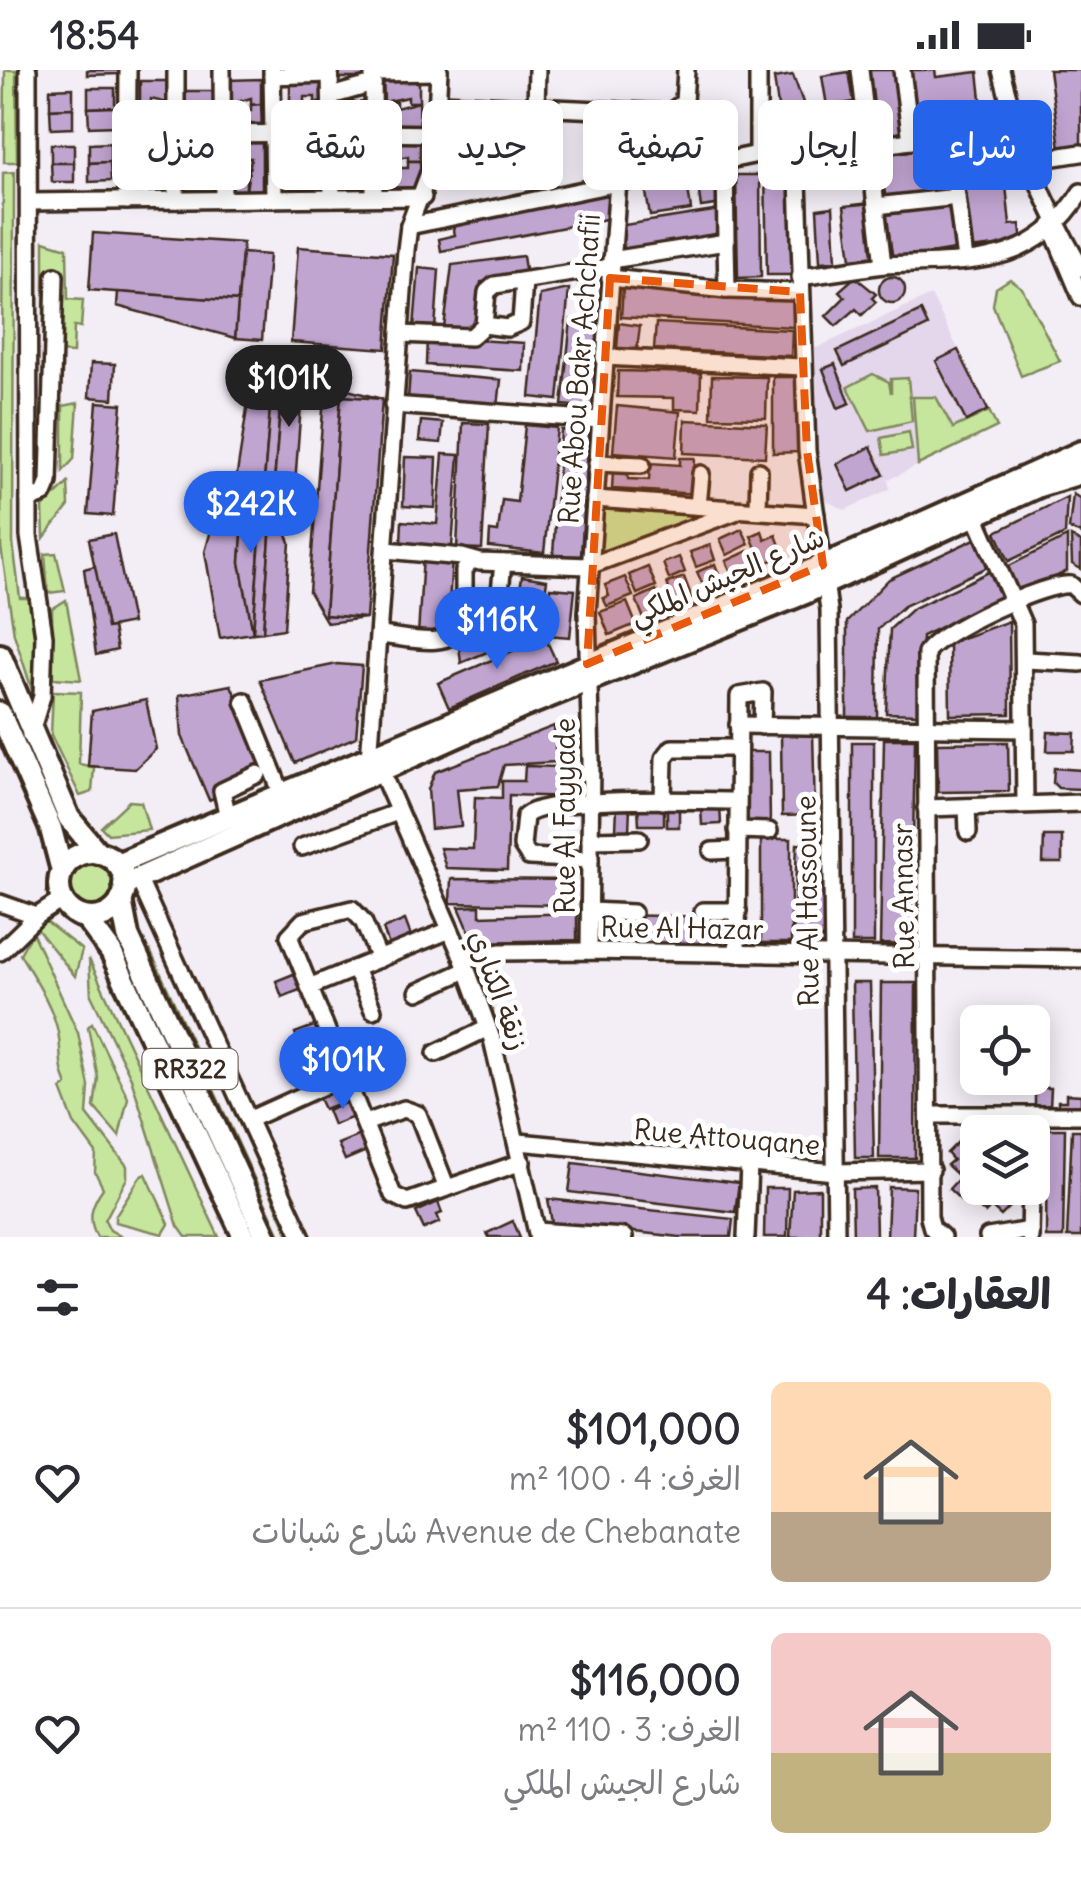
<!DOCTYPE html>
<html lang="ar">
<meta charset="utf-8">
<style>
:root{--surface:#fff;--page:#f7f7f7;--text:#2b2b33;--muted:#7c7c81;--line:#e1e1e2;--accent:#2563eb}
body{margin:0;font-family:Delius,"Playpen Sans Arabic",sans-serif;background:var(--page);color:var(--text);direction:rtl;height:100vh;display:flex;flex-direction:column;font-size:38px;white-space:nowrap}
*{box-sizing:border-box;margin:0}
p{font-size:32px;color:var(--muted)}
.icon{flex:none;width:55px;height:55px;fill:none;stroke:currentColor;stroke-width:2;stroke-linecap:round;stroke-linejoin:round}
.map{position:relative;height:1167px;overflow:hidden;direction:ltr}
.panel{display:flex;flex-direction:column;background:var(--surface);flex:1}
.panel>*{flex:none}
.top-card{position:absolute;left:30px;top:30px;width:1022px;height:90px;direction:rtl;display:flex;gap:20px}
.tools{position:absolute;left:960px;top:935px;display:grid;gap:20px}
.tools a{display:grid;place-items:center;width:90px;height:90px;border-radius:15px;background:var(--surface);box-shadow:0 5px 25px #0003;font-size:50px}
.price{position:absolute;translate:-50% -85px;padding:0 22px;border-radius:35px;background:var(--accent);color:#fff;font-size:32px;line-height:65px;filter:drop-shadow(0 2px 5px #0008)}
.price::after{content:'';position:absolute;left:50%;top:60px;width:30px;height:22px;margin-left:-15px;background:inherit;clip-path:polygon(0 0,100% 0,50% 100%)}
.price.selected{background:#222;color:#fff}
ul{padding:0;list-style:none}
li{display:flex;align-items:center;gap:30px;height:250px;padding:0 30px}
li+li{border-top:2px solid var(--line)}
li span{display:grid;place-items:center;flex:none;width:280px;height:200px;border-radius:15px;color:#555}
li>.icon{margin-inline-start:auto}
span .icon{width:120px;height:120px;fill:#fffc;stroke-width:1}
li b{font-size:42px}
h2{display:flex;justify-content:space-between;align-items:center;height:120px;padding:0 30px;font-size:42px}
.chip{padding:0 35px;border-radius:15px;background:var(--surface);box-shadow:0 5px 25px #0003;font-size:35px;line-height:90px}
.chip.selected{background:var(--accent);color:#fff}
.status{display:flex;justify-content:space-between;align-items:center;height:70px;padding:0 50px;background:var(--surface);direction:ltr}
.status svg{height:28px;fill:currentColor}
.map>svg:first-child{display:block}
.built{fill:#e4d7eb}
.green{fill:#c6e69e;stroke:#80885e;stroke-width:2.5}
.building{fill:#c1a5d1;stroke:#3b2a1e;stroke-width:2.5}
.lines{fill:none;stroke-linecap:round;stroke-linejoin:round}
.minor-casing{stroke:#3b2a1e;stroke-width:22}
.major-casing{stroke:#3b2a1e;stroke-width:28}
.minor{stroke:#fff;stroke-width:15}
.major{stroke:#fff;stroke-width:20}
.marked{fill:#e8590c;fill-opacity:0.2;stroke:#e8590c;stroke-width:8;stroke-dasharray:20 12;stroke-linejoin:round}
.labels{text-anchor:middle;stroke-width:10;stroke-linejoin:round;paint-order:stroke}
.shield{fill:#fff;stroke:#766a62;stroke-width:2.5}
.shield-label{font-size:25px;font-weight:bold;fill:#3b2a1e}
.street-label{font-size:28px;fill:#3b2a1e;stroke:#fff}
</style>
<div class="status"><b>18:54</b><svg viewBox="0 0 49 12"><path d="M0 12V9h3v3zM5 12V6h3v6zM10 12V3h3v9zM15 12V0h3v12zM26 1h20v11H26zM47 4h2v5h-2z"/></svg></div>
<div class="map">
<svg width="1081" height="1167" viewBox="0 0 1081 1167">
<rect width="100%" height="100%" fill="#f3edf6"/>
<filter id="ink" filterUnits="userSpaceOnUse"><feTurbulence type="fractalNoise" baseFrequency=".01" numOctaves="2"/><feDisplacementMap in="SourceGraphic" scale="20" xChannelSelector="R" yChannelSelector="G"/><feConvolveMatrix kernelMatrix="1 2 1 2 8 2 1 2 1" color-interpolation-filters="sRGB"/></filter>
<g filter="url(#ink)">
<path class="built" d="M931,225L997,357L888,410L890,419L845,440L825,430L814,358L812,280Z"/>
<g class="green">
<path d="M5,0H16L17,92H4Z"/>
<path d="M14,102L13,473L20,528H29L35,556L34,626L14,564L1,477L3,103Z"/>
<path d="M44,171L67,178L68,229L83,230L81,257L74,256L73,283L58,282L61,199H49L44,279Z"/>
<path d="M1010,209L1022,218L1060,291L1021,306L993,235L996,218Z"/>
<path d="M873,304L889,312L891,323V309L908,308L912,351L870,361L848,317Z"/>
<path d="M913,327H936L953,358L989,341L997,357L918,395Z"/>
<path d="M78,333L74,389L63,401V336Z"/>
<path d="M909,362L912,380L884,385L881,368Z"/>
<path d="M68,413L69,436L44,468L43,437Z"/>
<path d="M601,432L723,440L598,488Z"/>
<path d="M56,483L65,521L48,523L45,484Z"/>
<path d="M66,530L81,610L53,608L52,539Z"/>
<path d="M53,621L81,622L79,694L94,697L92,722L80,726L51,665Z"/>
<path d="M129,731L141,732L149,760L108,764L101,757Z"/>
<circle cx="91" cy="815" r="23"/>
<path d="M45,851L82,880L75,906L37,859Z"/>
<path d="M152,858L294,1167H290Z"/>
<path d="M32,862L78,963L89,1016L87,1044L127,1096V1108L105,1150L110,1160L122,1167H97C87,1148 91,1135 103,1118L95,1102L96,1083L74,1053L61,1019L67,1015C58,996 62,981 58,962C52,934 34,908 20,884Z"/>
<path d="M150,880L281,1167H278Z"/>
<path d="M89,889L219,1167H186L178,1156L131,1008L91,925Z"/>
<path d="M112,909L232,1167L110,911Z"/>
<path d="M92,953L128,1028L119,1066L94,1037L98,1008L88,957Z"/>
<path d="M146,1104L169,1154L163,1164L115,1152V1146L140,1107Z"/>
</g>
<g class="building">
<path d="M87,0H119V4L87,5Z"/>
<path d="M335,0H372L373,8H335Z"/>
<path d="M867,0H894L902,63L875,67Z"/>
<path d="M909,0H935L936,7L978,2L984,55L916,63Z"/>
<path d="M1049,0H1081V75L1060,78Z"/>
<path d="M849,2L854,32L827,36L822,6Z"/>
<path d="M793,5L805,38L779,43L774,8Z"/>
<path d="M383,7H419V32H408V27L384,32Z"/>
<path d="M327,8V33H315V27H304V33L290,34V9Z"/>
<path d="M261,9V34L251,35V28L227,35V10Z"/>
<path d="M140,11H176V35L151,29V35L140,36Z"/>
<path d="M73,18V38L50,39V19Z"/>
<path d="M88,18H115V37L88,38Z"/>
<path d="M183,21H218L219,46H208V40L184,46Z"/>
<path d="M373,32V60H360V52L347,53V60H335V33Z"/>
<path d="M384,32H396V38L419,32L420,59H384Z"/>
<path d="M304,33V41H315V33H327L328,60L290,61V34Z"/>
<path d="M261,34L262,61L228,62L227,35L251,41V35Z"/>
<path d="M151,35V41H163L162,35H176L177,63H140V36Z"/>
<path d="M115,37V56L89,57L88,38Z"/>
<path d="M73,38V58L51,59L50,39Z"/>
<path d="M184,46H194L195,53L219,46V72L184,73Z"/>
<path d="M335,60H347V66L373,60V85L336,86Z"/>
<path d="M420,65V91H408V86L384,91V66Z"/>
<path d="M1001,66L1010,155L1020,154L1022,173L969,179L957,70Z"/>
<path d="M290,67H328V91L315,92V87L291,92Z"/>
<path d="M246,68H262V120H246L251,88H246Z"/>
<path d="M246,68V88H240V100H246V120H228V69Z"/>
<path d="M177,69V94L152,88V94L141,95L140,70Z"/>
<path d="M110,73V92L89,93V74Z"/>
<rect x="51" y="74" width="23" height="19"/>
<path d="M945,76L952,121L886,131L879,85Z"/>
<path d="M862,87L865,109L817,115L815,93Z"/>
<path d="M328,91V118L291,119V92H306V97Z"/>
<path d="M384,91H398V98H408V91H420L421,117L385,118Z"/>
<path d="M110,92L111,111L89,112V93Z"/>
<rect x="336" y="92" width="38" height="26"/>
<path d="M51,93H74V112H52Z"/>
<path d="M219,93V120L185,121L184,94Z"/>
<path d="M152,94V100L177,94V121L141,122V95Z"/>
<path d="M792,100L794,205H767L765,101Z"/>
<path d="M736,105H760L761,207L738,208Z"/>
<path d="M719,106L723,134L701,137L697,109Z"/>
<path d="M687,111L691,140L650,146L645,117Z"/>
<path d="M606,121L611,148L441,181L439,169L455,165L452,151Z"/>
<path d="M871,133L878,186L851,189L844,136Z"/>
<path d="M953,135L960,179L893,190L886,145Z"/>
<path d="M833,137L836,191L820,192L817,139Z"/>
<path d="M720,140L724,167L622,183L618,156Z"/>
<path d="M93,163L243,173L238,231L89,220Z"/>
<path d="M298,177L393,184L386,279L291,272Z"/>
<path d="M242,183L269,185L262,270L235,268Z"/>
<path d="M523,186L526,206L481,212L475,261L444,258L452,195Z"/>
<path d="M419,198L439,200L435,259L414,257Z"/>
<circle cx="892" cy="220" r="13"/>
<path d="M855,207L876,224L872,228L876,232L862,245L856,239L836,256L826,246L845,227L839,221Z"/>
<path d="M623,217L795,226L793,257L621,247Z"/>
<path d="M569,219L558,330L530,327L540,225Z"/>
<path d="M118,222L238,231L235,268L117,236Z"/>
<path d="M921,241L928,256L844,296L837,281Z"/>
<path d="M571,250L602,254L593,338L562,335Z"/>
<path d="M619,253L640,256L637,280L617,278Z"/>
<path d="M656,253L792,260L791,286L654,279Z"/>
<path d="M427,267L524,273L523,301L426,295Z"/>
<path d="M958,280L988,340L966,351L936,291Z"/>
<path d="M91,293L115,294L113,329L89,327Z"/>
<path d="M835,294L850,333L838,338L823,299Z"/>
<path d="M253,300L273,302L264,412L236,410Z"/>
<path d="M618,301L701,303L700,340L674,339V328L617,327Z"/>
<path d="M273,302L283,303L274,413L264,412Z"/>
<path d="M410,302L501,310L498,337L408,329Z"/>
<path d="M283,303L303,308L295,414L274,413Z"/>
<path d="M712,306L767,307L766,348L711,347Z"/>
<path d="M773,307H798L799,382L773,383Z"/>
<path d="M325,314L382,329L341,326L325,545L366,548L327,553L309,522Z"/>
<path d="M341,326L382,329L366,548L325,545Z"/>
<path d="M97,332L122,334L113,446L88,444Z"/>
<path d="M617,336L680,342L676,387L613,382Z"/>
<path d="M685,350L767,354L765,387L684,383Z"/>
<path d="M421,351L443,353L441,373L419,371Z"/>
<path d="M463,353L489,354L482,479L457,478Z"/>
<path d="M525,355L557,358L544,483L489,477L490,461L498,462L502,430L517,432Z"/>
<path d="M561,360L589,362L581,486L553,485Z"/>
<path d="M871,377L884,405L850,421L837,394Z"/>
<path d="M443,384L459,385L452,477L401,473L402,451L437,454Z"/>
<path d="M405,387L437,388L435,438L403,436Z"/>
<path d="M680,388H695L694,409L699,424L612,419L613,401L628,402V409L649,410L650,393L680,395Z"/>
<path d="M1073,424L1081,429V464L1069,459Z"/>
<path d="M1067,427L1065,464L1009,491L996,462Z"/>
<path d="M219,431L245,433L240,492L253,563L220,568L205,482Z"/>
<path d="M244,438L262,440L253,563L240,492Z"/>
<path d="M262,440H272L263,562L253,563Z"/>
<path d="M272,440L277,441L290,472L284,559L263,562Z"/>
<path d="M742,459L749,474L727,485L720,469Z"/>
<path d="M762,461L765,470L776,465L784,486L762,494L751,466Z"/>
<path d="M114,464L132,553L107,558L89,469Z"/>
<path d="M1067,467V501L1020,524L1007,497Z"/>
<path d="M1071,467L1081,472V499L1072,494Z"/>
<path d="M975,469L988,497L904,536L878,559L877,651H847V552L889,509Z"/>
<path d="M710,475L715,490L696,497L690,482Z"/>
<path d="M748,481L758,503L736,513L726,491Z"/>
<path d="M423,486L452,488L447,567L418,565Z"/>
<path d="M679,487L685,502L669,509L663,493Z"/>
<path d="M715,494L723,515L706,522L697,502Z"/>
<path d="M95,496L107,558L113,557L117,580L96,585L84,499Z"/>
<path d="M648,497L656,516L637,524L629,505Z"/>
<path d="M993,500L1005,526L922,566L919,644L886,643L890,559L912,539Z"/>
<path d="M522,506L547,510L540,556L521,566L515,553Z"/>
<path d="M625,507L633,526L607,536L603,528L609,526L605,515Z"/>
<path d="M684,507L692,528L674,534L667,513Z"/>
<path d="M550,518L575,520L570,567L546,565Z"/>
<path d="M656,520L665,540L644,549L636,529Z"/>
<path d="M627,532L636,554L609,565L600,542Z"/>
<path d="M1009,551L1010,644L950,645L949,573Z"/>
<path d="M509,555L516,570L461,593L459,576Z"/>
<path d="M545,567L556,591L449,638L438,613Z"/>
<path d="M337,594L362,596L356,667L295,693L260,610Z"/>
<path d="M231,615L269,704L209,730L182,666L179,625Z"/>
<path d="M146,630L156,679L135,699L88,696L92,641Z"/>
<path d="M554,656L556,692L504,695L498,716L457,719L461,756L431,759L428,719L435,702Z"/>
<path d="M559,658H576L573,727L509,725L507,800L446,798L440,778L473,779L475,727L502,728V711H524L525,696L557,697Z"/>
<path d="M813,662L815,745L782,746L781,663Z"/>
<path d="M1048,662L1075,663L1074,681H1047Z"/>
<path d="M884,669H915L911,875L880,874Z"/>
<rect x="852" y="672" width="22" height="201"/>
<path d="M1008,672L1009,721L938,722L937,673Z"/>
<path d="M740,682H769L770,754L741,755Z"/>
<path d="M1054,698L1081,700V719L1058,718L1053,713Z"/>
<path d="M664,735V755H639L638,736Z"/>
<rect x="667" y="735" width="12" height="22"/>
<path d="M720,735L721,754L702,755L701,736Z"/>
<path d="M617,737H630L629,761L616,760Z"/>
<path d="M1044,766H1062V793H1043Z"/>
<rect x="761" y="769" width="30" height="104"/>
<path d="M797,774L829,776L824,868L793,867Z"/>
<path d="M451,809L574,810L573,835L450,833Z"/>
<path d="M480,836V846L577,843V870L474,872L459,837Z"/>
<path d="M604,845L732,847V876L603,874Z"/>
<path d="M405,850L411,866L389,875L383,859Z"/>
<path d="M296,903L302,919L282,927L276,911Z"/>
<path d="M852,913H870L874,1088H855Z"/>
<path d="M881,913H916L915,1088H879Z"/>
<path d="M319,954L325,970L301,979L295,963Z"/>
<path d="M335,988L341,1003L314,1014L308,999Z"/>
<path d="M341,1014L348,1030L324,1039L317,1024Z"/>
<path d="M1035,1018H1051L1050,1037L1035,1036Z"/>
<path d="M1066,1024L1081,1025V1044L1058,1043V1031H1066Z"/>
<path d="M353,1030L359,1045L333,1055L327,1040Z"/>
<path d="M1047,1059H1065L1063,1167H1046Z"/>
<path d="M1072,1060H1081V1167H1067Z"/>
<path d="M365,1063L371,1079L345,1090L338,1074Z"/>
<path d="M959,1071L966,1077L971,1072L978,1075V1118H1011L1002,1128L1010,1137L1001,1146L991,1137L985,1143L969,1129L964,1133L949,1119L960,1107L947,1095L953,1090L947,1083Z"/>
<path d="M573,1093L739,1113L735,1142L569,1122Z"/>
<path d="M889,1117L915,1118L913,1167H887Z"/>
<path d="M765,1118H788L787,1167H764Z"/>
<path d="M875,1118L876,1167H853L852,1119Z"/>
<path d="M820,1119V1167H790L793,1120Z"/>
<path d="M548,1129L733,1149L731,1167H680L552,1153Z"/>
<path d="M438,1132L442,1143L437,1145L440,1152L424,1159L416,1142Z"/>
<path d="M513,1151L520,1167H489L487,1163Z"/>
</g>
<g class="lines">
<g class="minor-casing">
<g id="minor">
<path d="M28,0L29,466L44,566L42,626L30,665"/>
<path d="M222,0L223,129"/>
<path d="M272,0L274,129"/>
<path d="M330,0L332,128"/>
<path d="M373,0L374,127"/>
<path d="M439,0L435,87L409,156L406,180L370,676L463,889L492,969L538,1167"/>
<path d="M758,0V84"/>
<path d="M860,0L883,195C966,191 1033,200 1081,122"/>
<path d="M902,0L911,71"/>
<path d="M1001,0C1018,71 1045,136 1081,198"/>
<path d="M373,3L439,2"/>
<path d="M272,6L330,4"/>
<path d="M331,26L373,14"/>
<path d="M439,33L669,43L684,32L686,0"/>
<path d="M536,38L537,0"/>
<path d="M758,56L865,44"/>
<path d="M374,63L437,64"/>
<path d="M128,64L176,65"/>
<path d="M222,64L331,63"/>
<path d="M949,65L965,190"/>
<path d="M797,79L807,381L829,540L836,1167"/>
<path d="M331,88H374"/>
<path d="M725,90L726,172"/>
<path d="M1029,91L1081,83"/>
<path d="M176,130V0"/>
<path d="M127,131L128,0"/>
<path d="M29,132L423,127"/>
<path d="M876,136L957,127"/>
<path d="M409,156L758,84L849,73L890,74L1015,55"/>
<path d="M1051,156L1081,227"/>
<path d="M800,207L883,195"/>
<path d="M610,208L727,220L726,172L611,190"/>
<path d="M524,211L521,252L507,258L484,255L487,222L495,215L611,197"/>
<path d="M727,220L800,222"/>
<path d="M400,264L471,267L484,255"/>
<path d="M604,287L802,297"/>
<path d="M393,335L600,350"/>
<path d="M597,393L642,395"/>
<path d="M595,429L816,445"/>
<path d="M29,430L44,424L49,412L55,206"/>
<path d="M698,436L701,404"/>
<path d="M758,439L759,401"/>
<path d="M975,445L1023,554L1025,733"/>
<path d="M386,480L462,487L480,492L589,496L735,442"/>
<path d="M471,490L464,501V555L498,540L503,493"/>
<path d="M379,565C406,567 447,581 464,555"/>
<path d="M1026,590L1081,593"/>
<path d="M244,631L282,724"/>
<path d="M738,655L1024,659"/>
<path d="M663,731L664,688L672,678H737"/>
<path d="M967,737L968,762"/>
<path d="M926,738L1081,733"/>
<path d="M228,747L222,721L258,704"/>
<path d="M737,760L769,761"/>
<path d="M590,770L639,769"/>
<path d="M302,777L398,742"/>
<path d="M712,781L737,780"/>
<path d="M590,790L529,787L522,776L525,746C548,725 700,731 737,731"/>
<path d="M138,808L302,1167"/>
<path d="M0,833L37,846"/>
<path d="M590,841L633,843"/>
<path d="M703,841H738"/>
<path d="M589,881L591,690L587,543L618,111"/>
<path d="M0,882L37,846L63,829"/>
<path d="M737,884L739,626L763,622L762,656"/>
<path d="M379,889L363,851L352,839L303,851L289,866L393,1125L407,1132L522,1092"/>
<path d="M463,889L501,882L589,881L1081,889"/>
<path d="M355,899L373,940"/>
<path d="M309,917L450,860"/>
<path d="M418,922L466,900"/>
<path d="M436,983L488,958"/>
<path d="M932,1045H1081"/>
<path d="M250,1049L348,1005"/>
<path d="M368,1052L404,1039L418,1044L446,1116"/>
<path d="M519,1072L835,1102L931,1100"/>
<path d="M1032,1075L1033,1045"/>
<path d="M537,1161L624,1167"/>
<path d="M746,1167L749,1095"/>
<path d="M942,1167L932,1158L929,1147L926,583C937,562 1048,511 1071,515L1081,524"/>
<path d="M988,1167L1030,1160"/>
<path d="M1030,1167L1031,1118"/>
</g>
</g>
<g class="major-casing">
<g id="major">
<path d="M0,585L69,748L98,783"/>
<path d="M0,643L51,759L62,801"/>
<circle cx="92" cy="815" r="33"/>
<path d="M117,794L902,462L1081,382"/>
<path d="M124,815L523,637L805,523L1039,416L1081,403"/>
<path d="M121,830L128,866L266,1167"/>
<path d="M86,848L111,882L244,1167"/>
</g>
</g>
<use href="#minor" class="minor"/>
<use href="#major" class="major"/>
</g>
</g>
<path class="marked" d="M610,208L800,222L807,381L823,495L587,594Z"/>
<g class="labels">
<rect class="shield" x="142.5" y="979" width="95" height="40" rx="8"/>
<g class="shield-label">
<text x="190" y="1008">RR322</text>
</g>
<g class="street-label">
<text transform="translate(579 299) rotate(-86)" y="10">Rue Abou Bakr Achchafii</text>
<text transform="translate(727 506) rotate(-23)" y="10">شارع الجيش الملكي</text>
<text transform="translate(565 746) rotate(-90)" y="10">Rue Al Fayyade</text>
<text transform="translate(903 826) rotate(-91)" y="10">Rue Annasr</text>
<text transform="translate(807 831) rotate(-91)" y="10">Rue Al Hassoune</text>
<text transform="translate(682 858) rotate(1)" y="10">Rue Al Hazar</text>
<text transform="translate(499 920) rotate(70)" y="10">زنقة الكناري</text>
<text transform="translate(727 1067) rotate(5)" y="10">Rue Attouqane</text>
</g>
</g>
</svg>
<div class="tools">
<a><svg class="icon" aria-label="locate" viewBox="0 0 24 24"><circle cx="12" cy="12" r="6"/><path d="M12 2v4M12 18v4M2 12h4M18 12h4"/></svg></a>
<a><svg class="icon" aria-label="layers" viewBox="0 0 24 24"><path d="M12 4l9 5-9 5-9-5zM3 14l9 5 9-5"/></svg></a>
</div>
<b class="price selected" style="left:289px;top:360px">$101K</b>
<b class="price" style="left:251px;top:486px">$242K</b>
<b class="price" style="left:497px;top:602px">$116K</b>
<b class="price" style="left:343px;top:1042px">$101K</b>
<div class="top-card">
<a class="chip selected">شراء</a>
<a class="chip">إيجار</a>
<a class="chip">تصفية</a>
<a class="chip">جديد</a>
<a class="chip">شقة</a>
<a class="chip">منزل</a>
</div>
</div>
<section class="panel">
<h2>العقارات: 4<svg class="icon" aria-label="filters" viewBox="0 0 24 24"><path d="M4 7h16M4 17h16"/><circle cx="9" cy="7" r="2"/><circle cx="15" cy="17" r="2"/></svg></h2>
<ul>
<li><span style="background:linear-gradient(#ffd9b3 65%,#b9a48a 0)"><svg class="icon" aria-label="home" viewBox="0 0 24 24"><path d="M3 11l9-7 9 7M6 9v11h12V9"/></svg></span><div><b>$101,000</b><p>الغرف: 4 · 100 m²</p><p>Avenue de Chebanate شارع شبانات</p></div><svg class="icon" aria-label="heart" viewBox="0 0 24 24"><path d="M12 20l-8-8c-3-5 5-10 8-4 3-6 11-1 8 4z"/></svg></li>
<li><span style="background:linear-gradient(#f6c9c9 60%,#c2b280 0)"><svg class="icon" aria-label="home" viewBox="0 0 24 24"><path d="M3 11l9-7 9 7M6 9v11h12V9"/></svg></span><div><b>$116,000</b><p>الغرف: 3 · 110 m²</p><p>شارع الجيش الملكي</p></div><svg class="icon" aria-label="heart" viewBox="0 0 24 24"><path d="M12 20l-8-8c-3-5 5-10 8-4 3-6 11-1 8 4z"/></svg></li>
</ul>
</section>
